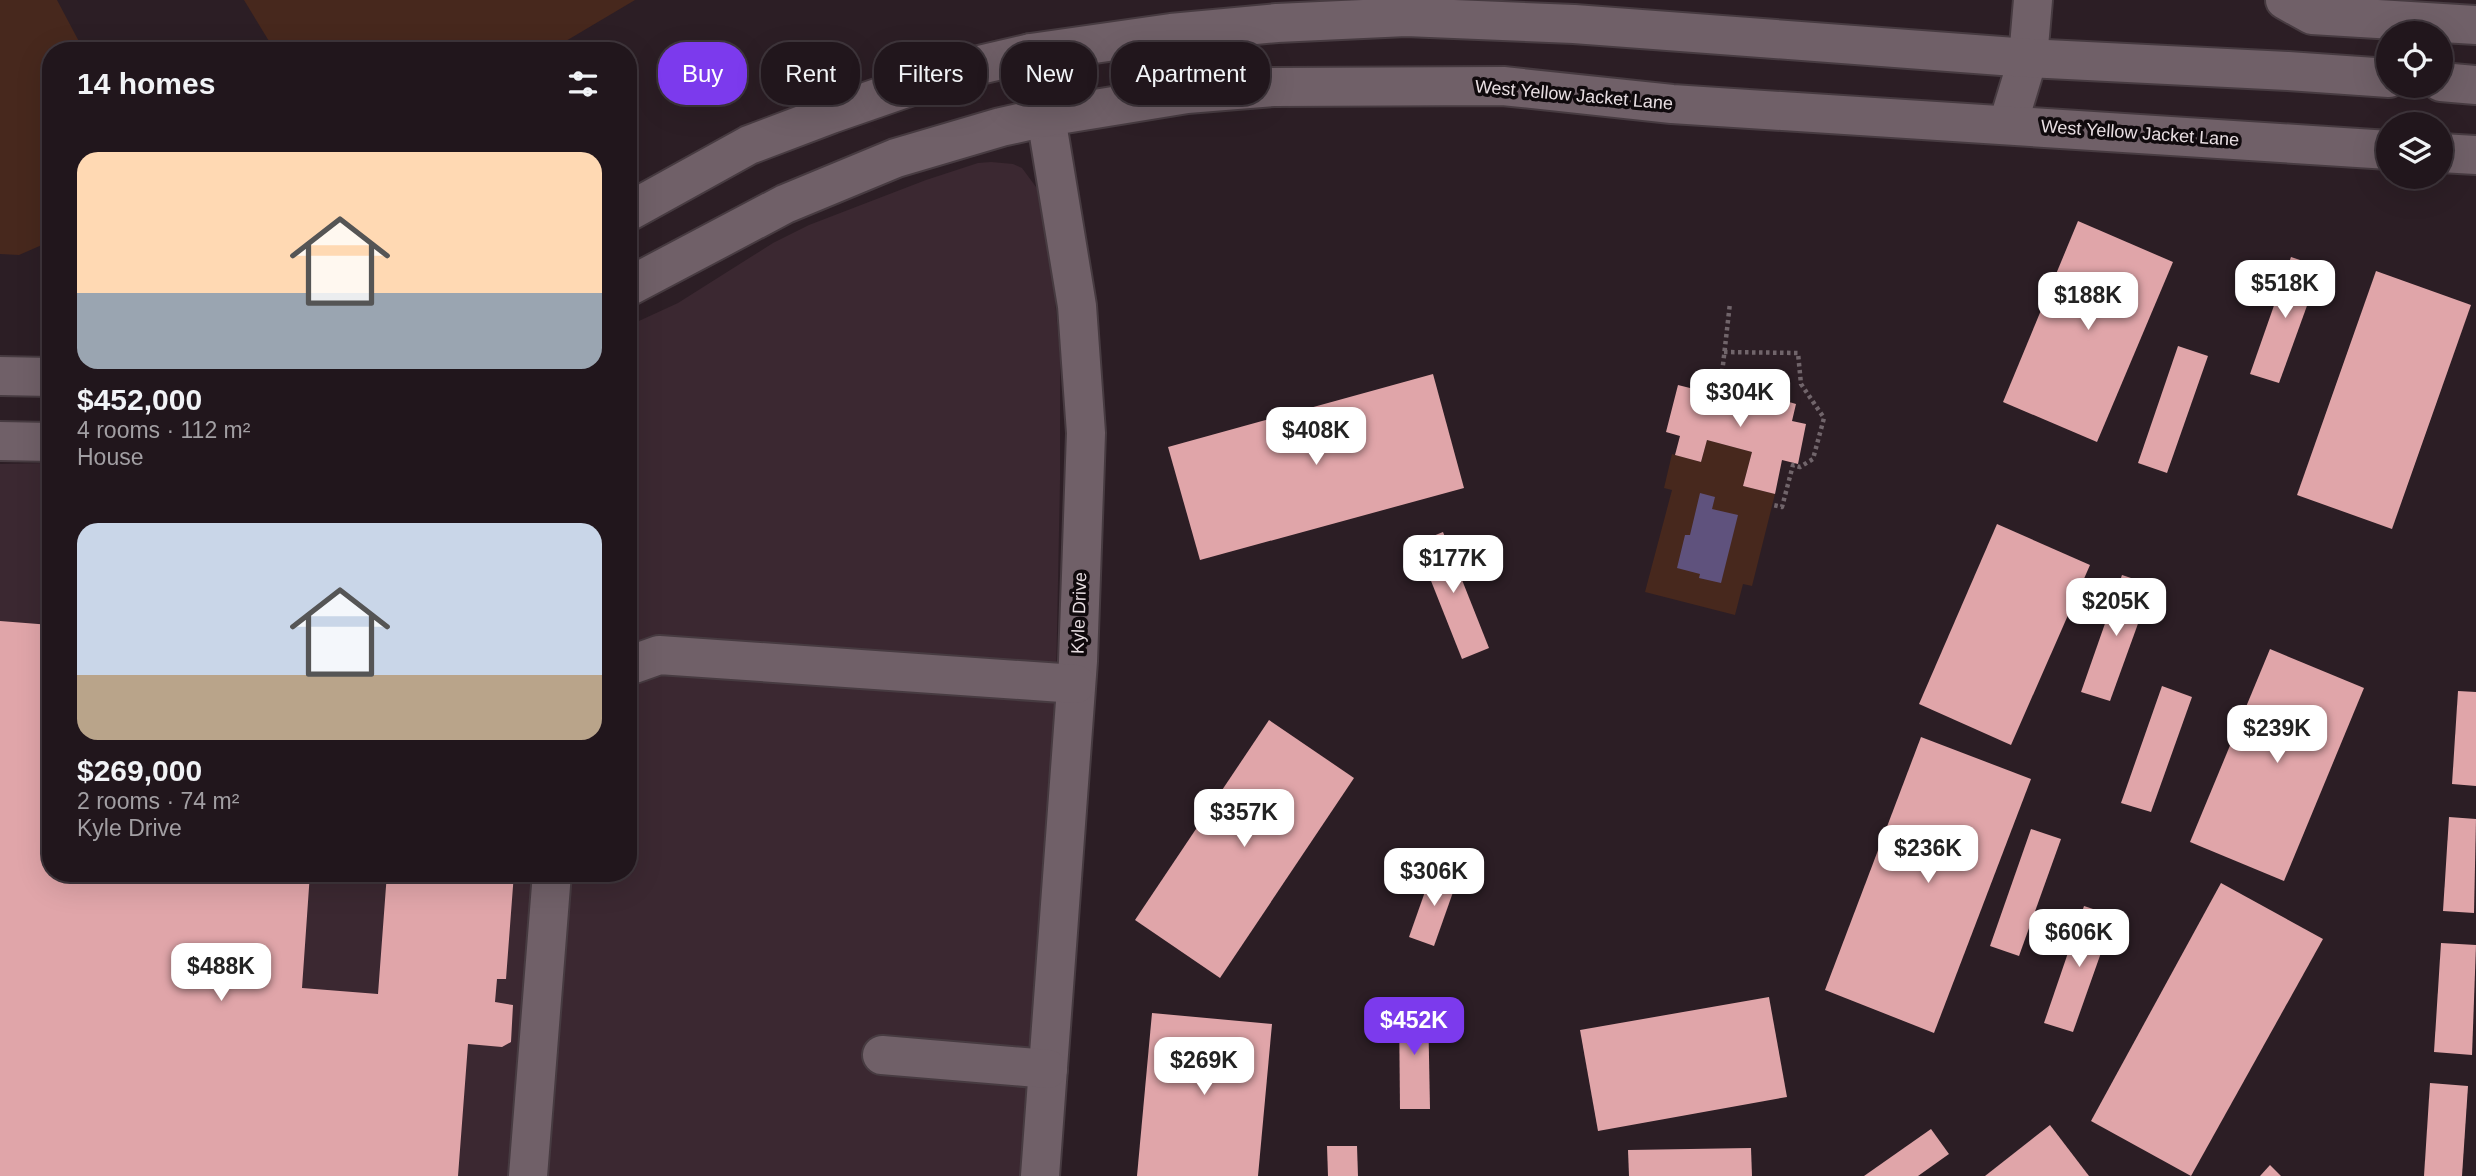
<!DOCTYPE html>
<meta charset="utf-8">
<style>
:root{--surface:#21161c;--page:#291f25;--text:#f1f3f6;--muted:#a29fa3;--line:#3e353b;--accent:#7c3aed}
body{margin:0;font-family:Helvetica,sans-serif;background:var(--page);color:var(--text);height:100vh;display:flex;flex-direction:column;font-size:26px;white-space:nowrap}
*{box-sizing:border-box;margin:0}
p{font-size:23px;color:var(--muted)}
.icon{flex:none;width:38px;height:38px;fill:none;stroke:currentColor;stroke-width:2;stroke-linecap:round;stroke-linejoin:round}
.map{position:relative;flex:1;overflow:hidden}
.details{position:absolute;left:42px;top:42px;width:595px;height:840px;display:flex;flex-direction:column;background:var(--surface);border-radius:28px;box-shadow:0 7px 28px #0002,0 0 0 2px var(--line)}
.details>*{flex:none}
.top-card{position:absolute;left:658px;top:42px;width:665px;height:63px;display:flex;gap:14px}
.tools{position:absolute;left:2376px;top:21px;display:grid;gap:14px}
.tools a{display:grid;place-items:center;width:77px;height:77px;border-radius:50%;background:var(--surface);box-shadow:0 7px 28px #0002,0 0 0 2px var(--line);font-size:35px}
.price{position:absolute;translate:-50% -60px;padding:0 16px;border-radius:14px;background:#fff;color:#222;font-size:23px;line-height:46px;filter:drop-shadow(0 2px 4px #0008)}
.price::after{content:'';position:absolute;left:50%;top:42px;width:21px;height:16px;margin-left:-10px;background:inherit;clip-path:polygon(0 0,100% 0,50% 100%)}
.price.selected{background:var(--accent);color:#fff}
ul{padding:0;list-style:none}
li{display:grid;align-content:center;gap:14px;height:371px;padding:0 35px}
li span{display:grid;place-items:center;height:217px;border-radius:21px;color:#555}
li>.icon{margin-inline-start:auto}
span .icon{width:126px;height:126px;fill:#fffc;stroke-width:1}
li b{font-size:30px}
h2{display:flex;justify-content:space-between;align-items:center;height:84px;padding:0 35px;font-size:30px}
.chip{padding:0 24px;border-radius:28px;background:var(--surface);box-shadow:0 7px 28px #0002,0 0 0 2px var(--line);font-size:24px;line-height:63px}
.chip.selected{background:var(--accent);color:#fff}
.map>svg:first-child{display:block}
.built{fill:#3b2831}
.green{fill:#47281d}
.water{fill:#5f527d}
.building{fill:#e0a5a9}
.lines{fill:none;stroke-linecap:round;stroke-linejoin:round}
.minor-casing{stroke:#473b41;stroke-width:42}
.path{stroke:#71656b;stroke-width:4.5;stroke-dasharray:3.5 3.5;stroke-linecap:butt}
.minor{stroke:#706068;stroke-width:38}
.labels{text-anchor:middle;stroke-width:7;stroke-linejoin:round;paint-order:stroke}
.street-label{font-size:18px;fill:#e8dee2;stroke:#100a0d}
</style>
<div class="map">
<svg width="2476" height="1176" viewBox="0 0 2476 1176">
<rect width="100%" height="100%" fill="#2c1e25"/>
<path class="built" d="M991,162L1013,164L1022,168L1039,191L1049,233L1060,356V480L1055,733L1027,1176H0V464L51,463V873H628V326L678,303L773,243L809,225L926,180L978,163Z"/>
<g class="green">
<path d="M0,0H57L84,51H51V241L19,255L0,254Z"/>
<path d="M244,0H635L549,51H275Z"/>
<path d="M1707,440L1752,452L1743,486L1775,494L1752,586L1743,584L1735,615L1645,592L1672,490L1664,488L1672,454L1701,462Z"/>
</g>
<path class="water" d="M1700,493L1715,497L1712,509L1738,515L1721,583L1699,578L1700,574L1677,568L1685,535H1690Z"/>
<g class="building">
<path d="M2078,221L2173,262L2097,442L2003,402Z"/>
<path d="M2291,257L2321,267L2279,383L2250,374Z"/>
<path d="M2376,271L2471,305L2392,529L2297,495Z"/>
<path d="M2178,346L2208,356L2167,473L2138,463Z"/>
<path d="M1433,374L1464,488L1200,560L1168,447Z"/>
<path d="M1741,378L1774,387L1772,397L1796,404L1792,421L1806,424L1798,464L1782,460L1775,494L1743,486L1752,452L1707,440L1701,462L1675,455L1680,436L1666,432L1678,385L1706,392L1705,396L1734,404Z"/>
<path d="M1997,524L2090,565L2011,745L1919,704Z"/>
<path d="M1443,532L1489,648L1462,659L1416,543Z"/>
<path d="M2122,575L2152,585L2110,701L2081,692Z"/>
<path d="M0,621L51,625V873H310L302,988L378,994L387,873H514L506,979H497L495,1002L513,1005L511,1042L502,1047L468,1044L458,1176H0Z"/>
<path d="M2270,649L2364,688L2284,881L2190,842Z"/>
<path d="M2162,686L2192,697L2151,812L2121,803Z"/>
<path d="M2458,691L2476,692V786L2452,784Z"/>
<path d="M1269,720L1354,778L1220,978L1135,920Z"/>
<path d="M1921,737L2031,779L1934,1033L1825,990Z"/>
<path d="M2449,817L2476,819L2474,913L2443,911Z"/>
<path d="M2031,829L2061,839L2019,956L1990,946Z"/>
<path d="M1433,869L1458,878L1434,946L1409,937Z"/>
<path d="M2221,883L2323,939L2191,1176L2091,1121Z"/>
<path d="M2084,906L2114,916L2073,1032L2044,1023Z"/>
<path d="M2441,943L2476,945L2472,1055L2434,1052Z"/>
<path d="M1769,997L1787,1097L1598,1131L1580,1030Z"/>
<path d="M1399,1004H1428L1430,1109H1400Z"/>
<path d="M1152,1013L1272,1024L1258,1176H1137Z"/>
<path d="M2430,1083L2468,1086L2462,1176H2424Z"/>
<path d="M2050,1125L2089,1176H1985Z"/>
<path d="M1931,1129L1949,1154L1918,1176H1864Z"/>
<path d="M1327,1146H1357L1358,1176H1328Z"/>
<path d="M1751,1148L1752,1176H1629L1628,1150Z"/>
<path d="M2270,1165L2281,1176H2260Z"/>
</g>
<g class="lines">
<g class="minor-casing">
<g id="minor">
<path d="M2285,0L2312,15L2476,25"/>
<path d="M1031,53L1046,117L1077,306L1086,433L1078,661L1040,1176"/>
<path d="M2441,82L2476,85"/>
<path d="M2008,124L2028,58L2033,0"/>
<path d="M2441,153L2476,155"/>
<path d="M628,212L749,145L831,114L958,70L1031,53L1171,33L1277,23L1406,17L1574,24L2028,58L2288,71L2389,78"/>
<path d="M628,287L785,204L896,158L1001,127L1046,117L1187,94L1273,87L1503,86L1672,104L2389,150"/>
<path d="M0,376L51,377"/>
<path d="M0,441L51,442"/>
<path d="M628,666L659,655L1076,684"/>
<path d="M882,1055L1048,1069"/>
<path d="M528,1176L552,873"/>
</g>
</g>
<g class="path">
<path d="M1724,352L1798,353L1801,384L1824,418L1813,459L1800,467L1793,465L1782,507L1773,505"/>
<path d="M1719,400L1730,303"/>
</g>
<use href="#minor" class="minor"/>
</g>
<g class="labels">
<g class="street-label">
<text transform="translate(1574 95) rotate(5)" y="6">West Yellow Jacket Lane</text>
<text transform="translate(2140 133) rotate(4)" y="6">West Yellow Jacket Lane</text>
<text transform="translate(1079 613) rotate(-88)" y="6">Kyle Drive</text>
</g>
</g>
</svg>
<div class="tools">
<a><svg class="icon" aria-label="locate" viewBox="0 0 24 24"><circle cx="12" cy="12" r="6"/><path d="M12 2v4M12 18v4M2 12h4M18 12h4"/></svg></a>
<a><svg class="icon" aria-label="layers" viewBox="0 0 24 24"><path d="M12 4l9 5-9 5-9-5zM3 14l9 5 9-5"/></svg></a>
</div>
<b class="price" style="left:2285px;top:320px">$518K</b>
<b class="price" style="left:2088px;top:332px">$188K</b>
<b class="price" style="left:1740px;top:429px">$304K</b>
<b class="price" style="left:1316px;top:467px">$408K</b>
<b class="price" style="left:1453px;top:595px">$177K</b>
<b class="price" style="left:2116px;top:638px">$205K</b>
<b class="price" style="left:2277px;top:765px">$239K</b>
<b class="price" style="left:1244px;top:849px">$357K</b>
<b class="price" style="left:1928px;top:885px">$236K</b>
<b class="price" style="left:1434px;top:908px">$306K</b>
<b class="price" style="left:2079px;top:969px">$606K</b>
<b class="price" style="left:221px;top:1003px">$488K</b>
<b class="price selected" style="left:1414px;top:1057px">$452K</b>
<b class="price" style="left:1204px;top:1097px">$269K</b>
<div class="top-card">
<a class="chip selected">Buy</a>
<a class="chip">Rent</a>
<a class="chip">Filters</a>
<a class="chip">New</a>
<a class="chip">Apartment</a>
</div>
<section class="details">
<h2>14 homes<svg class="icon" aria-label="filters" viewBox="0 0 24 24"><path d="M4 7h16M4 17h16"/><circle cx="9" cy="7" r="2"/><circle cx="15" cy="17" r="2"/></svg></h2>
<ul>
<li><span style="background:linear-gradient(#ffd9b3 65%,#9aa5b1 0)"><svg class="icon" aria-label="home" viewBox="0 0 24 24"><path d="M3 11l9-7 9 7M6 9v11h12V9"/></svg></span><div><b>$452,000</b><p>4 rooms · 112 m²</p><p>House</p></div></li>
<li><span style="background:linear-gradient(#c9d6e8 70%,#b9a48a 0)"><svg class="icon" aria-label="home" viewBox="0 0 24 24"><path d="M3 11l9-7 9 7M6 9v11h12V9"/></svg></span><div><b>$269,000</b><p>2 rooms · 74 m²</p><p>Kyle Drive</p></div></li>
</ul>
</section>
</div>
